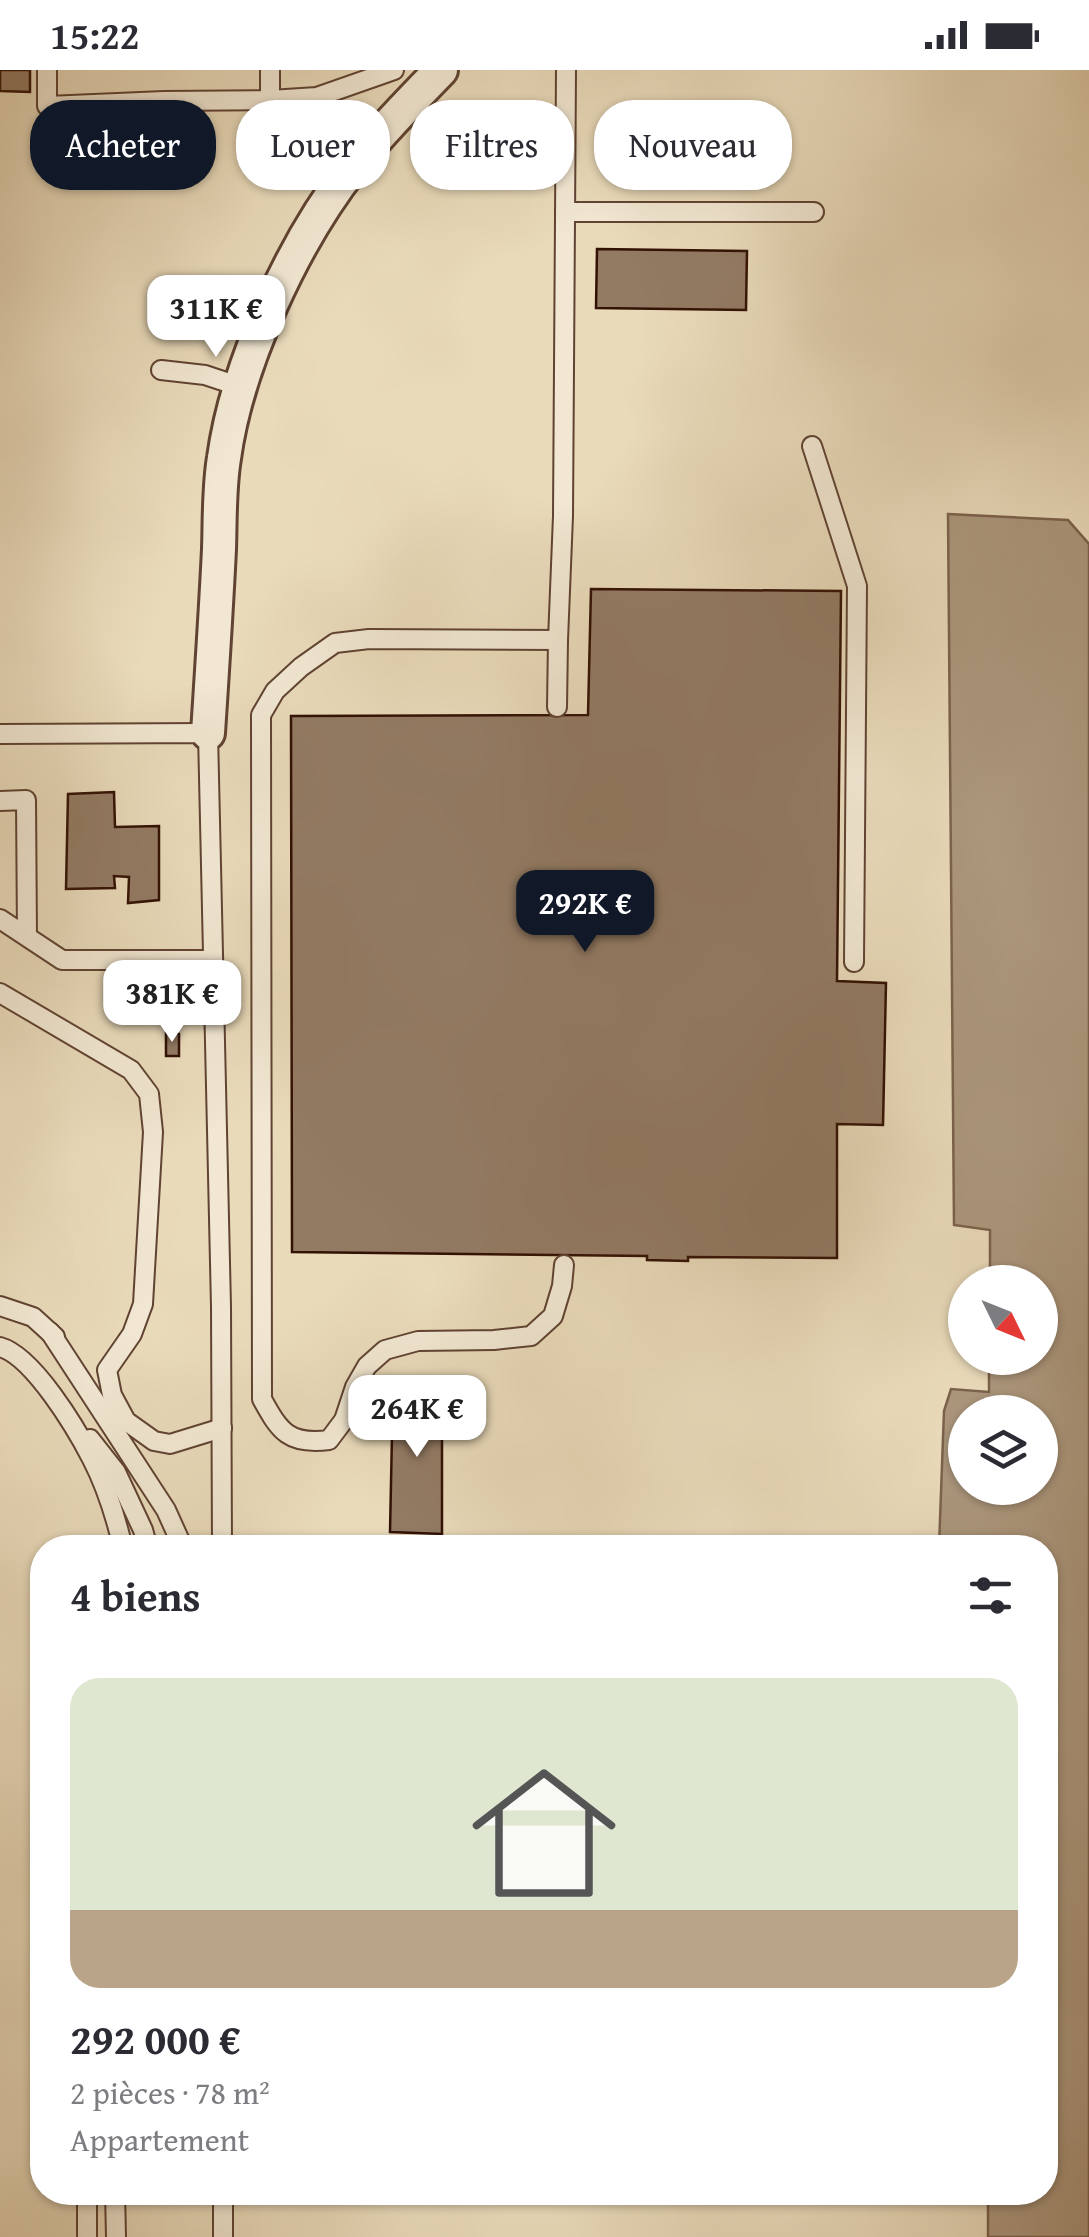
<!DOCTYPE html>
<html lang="fr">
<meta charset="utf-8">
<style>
:root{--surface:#fff;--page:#f7f7f7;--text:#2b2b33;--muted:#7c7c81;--line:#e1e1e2;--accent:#111827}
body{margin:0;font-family:"Gentium Book Plus",serif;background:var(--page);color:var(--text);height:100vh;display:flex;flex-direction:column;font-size:38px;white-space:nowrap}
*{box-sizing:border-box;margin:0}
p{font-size:32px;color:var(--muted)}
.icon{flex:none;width:55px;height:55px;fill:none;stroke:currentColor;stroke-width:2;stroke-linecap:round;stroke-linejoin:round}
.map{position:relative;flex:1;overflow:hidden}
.side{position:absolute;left:30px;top:1465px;width:1028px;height:670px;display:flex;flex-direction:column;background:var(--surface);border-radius:40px;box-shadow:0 2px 8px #0004}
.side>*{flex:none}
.hud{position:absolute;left:30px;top:30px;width:1030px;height:90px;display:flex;gap:20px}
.needle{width:65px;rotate:133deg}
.tools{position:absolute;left:948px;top:1195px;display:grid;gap:20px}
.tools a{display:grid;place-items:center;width:110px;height:110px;border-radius:50%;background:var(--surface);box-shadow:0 2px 8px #0004;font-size:50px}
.price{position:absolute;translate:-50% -85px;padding:0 22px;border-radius:20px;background:#fff;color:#222;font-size:32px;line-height:65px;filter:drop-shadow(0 2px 5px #0008)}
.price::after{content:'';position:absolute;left:50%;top:60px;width:30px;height:22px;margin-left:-15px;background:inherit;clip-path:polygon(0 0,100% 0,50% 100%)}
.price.on{background:var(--accent);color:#fff}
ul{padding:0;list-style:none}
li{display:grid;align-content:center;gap:20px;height:530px;padding:0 40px}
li+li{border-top:2px solid var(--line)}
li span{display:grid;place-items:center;height:310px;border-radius:30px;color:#555}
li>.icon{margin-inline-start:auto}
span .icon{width:180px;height:180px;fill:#fffc;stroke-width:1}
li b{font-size:42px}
h2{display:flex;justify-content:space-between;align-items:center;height:120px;padding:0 40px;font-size:42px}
.pill{padding:0 35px;border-radius:40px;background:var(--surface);box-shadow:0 2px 8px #0004;font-size:35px;line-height:90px}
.pill.on{background:var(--accent);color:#fff}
.status{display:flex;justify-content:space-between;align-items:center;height:70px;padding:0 50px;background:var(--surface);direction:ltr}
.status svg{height:28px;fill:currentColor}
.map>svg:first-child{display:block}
.water{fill:#ab967c;stroke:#7b614c;stroke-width:2.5;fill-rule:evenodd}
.building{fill:#927a63;stroke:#331104;stroke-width:2.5}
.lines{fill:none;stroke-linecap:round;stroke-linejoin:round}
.service-casing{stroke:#604332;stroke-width:22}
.minor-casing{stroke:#604332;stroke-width:38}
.service{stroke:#f1e7d2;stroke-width:18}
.minor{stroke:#f1e7d2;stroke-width:32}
</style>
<div class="status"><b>15:22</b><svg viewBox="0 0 49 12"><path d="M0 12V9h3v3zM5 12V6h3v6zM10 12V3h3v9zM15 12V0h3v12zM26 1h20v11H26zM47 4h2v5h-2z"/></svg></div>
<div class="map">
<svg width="1089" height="2167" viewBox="0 0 1089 2167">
<rect width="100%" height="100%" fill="#e9daba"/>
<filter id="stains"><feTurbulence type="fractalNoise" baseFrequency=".002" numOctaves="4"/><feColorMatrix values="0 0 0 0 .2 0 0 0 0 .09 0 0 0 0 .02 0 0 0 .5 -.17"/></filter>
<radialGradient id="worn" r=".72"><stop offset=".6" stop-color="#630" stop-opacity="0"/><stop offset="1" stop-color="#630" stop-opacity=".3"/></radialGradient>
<path class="water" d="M948,444L1068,450L1089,474V2167H988V2123L1045,2122V1478L939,1477L944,1341L951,1319L989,1322V1288H1040V1212H990V1160L954,1155ZM965,1342H1040V1418H965Z"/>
<g class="building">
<path d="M0,0H30V22L0,21Z"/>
<path d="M672,46L751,48L748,110L670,107Z"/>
<path d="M597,179L747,181L746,240L596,238Z"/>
<path d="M591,519L841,521L837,911L886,913L883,1055L837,1054V1188L688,1187V1191L647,1190V1186L292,1182L291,646L588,645Z"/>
<path d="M114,722L115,757L159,756V830L128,833L129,807L114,806L115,818L66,819L68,724Z"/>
<path d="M166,963L179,964V986H166Z"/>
<path d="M393,1315H442V1464L390,1462Z"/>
</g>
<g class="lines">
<g class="service-casing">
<g id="service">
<path d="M47,0V36L164,31L270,30L317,27L394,0"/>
<path d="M270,0V30"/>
<path d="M565,142H814"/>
<path d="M161,300L205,305L241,317"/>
<path d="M812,376L857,516L854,892"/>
<path d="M557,637L558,570"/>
<path d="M0,664L208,663L221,1237L222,1478"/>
<path d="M0,731L26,730L27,866"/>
<path d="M0,849L62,890H213"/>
<path d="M0,923L131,1000L149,1024L153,1062L143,1234L132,1264L107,1300L112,1325L126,1351L154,1371L170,1374L222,1358"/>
<path d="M564,1195L562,1216L553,1246L531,1266L494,1270L418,1271L385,1280L367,1296L355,1317L344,1350L329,1370C289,1375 280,1362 262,1329L261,645L275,621L301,597L335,573L369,569L558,570L563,446L566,0"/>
<path d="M0,1236L33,1247L55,1267"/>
<path d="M50,1262L166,1440L180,1471V1478"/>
<path d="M0,1277C33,1286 76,1358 92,1389C106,1416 116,1448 123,1478"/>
<path d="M90,1369L116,1402L143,1460L148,1478"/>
<path d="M87,2122V2167"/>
<path d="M115,2122L116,2167"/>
<path d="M223,2122V2167"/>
</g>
</g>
<g class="minor-casing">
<path id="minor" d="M208,663C212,602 216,541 219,479C220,449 219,418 224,388C237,293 294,171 353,96C380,62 411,31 441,0"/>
</g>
<use href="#service" class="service"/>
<use href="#minor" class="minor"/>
</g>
<rect width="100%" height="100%" filter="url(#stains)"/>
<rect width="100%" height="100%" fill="url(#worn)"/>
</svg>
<div class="tools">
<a><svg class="needle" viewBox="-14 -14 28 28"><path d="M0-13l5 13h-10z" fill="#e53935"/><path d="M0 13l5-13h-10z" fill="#7c7c81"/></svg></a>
<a><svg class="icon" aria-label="layers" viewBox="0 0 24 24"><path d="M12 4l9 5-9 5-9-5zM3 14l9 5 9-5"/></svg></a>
</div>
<b class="price" style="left:216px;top:290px">311K €</b>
<b class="price on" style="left:585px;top:885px">292K €</b>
<b class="price" style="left:172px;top:975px">381K €</b>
<b class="price" style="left:417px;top:1390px">264K €</b>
<div class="hud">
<a class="pill on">Acheter</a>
<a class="pill">Louer</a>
<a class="pill">Filtres</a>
<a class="pill">Nouveau</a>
</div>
<section class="side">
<h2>4 biens<svg class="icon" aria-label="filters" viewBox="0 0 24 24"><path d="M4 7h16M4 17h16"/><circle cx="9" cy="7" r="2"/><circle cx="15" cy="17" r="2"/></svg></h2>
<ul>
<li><span style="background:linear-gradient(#dfe7d0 75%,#b9a48a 0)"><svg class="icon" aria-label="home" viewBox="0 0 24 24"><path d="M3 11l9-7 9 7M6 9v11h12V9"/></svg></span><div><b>292 000 €</b><p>2 pièces · 78 m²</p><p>Appartement</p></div></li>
</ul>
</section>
</div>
